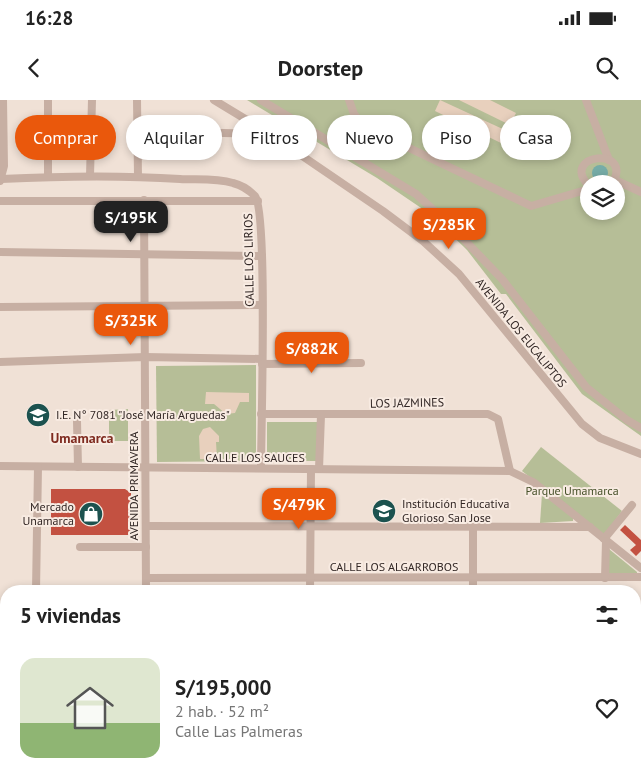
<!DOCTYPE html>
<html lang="es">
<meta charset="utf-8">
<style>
:root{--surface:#fff;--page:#f6f6f6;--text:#222;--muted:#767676;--line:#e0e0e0;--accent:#ea580c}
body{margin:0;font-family:"PT Sans",sans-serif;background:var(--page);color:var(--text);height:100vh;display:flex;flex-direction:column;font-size:19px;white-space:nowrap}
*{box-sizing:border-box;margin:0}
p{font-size:16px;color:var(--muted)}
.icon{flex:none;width:28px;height:28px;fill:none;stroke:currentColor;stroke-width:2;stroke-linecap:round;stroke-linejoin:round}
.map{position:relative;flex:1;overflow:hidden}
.sheet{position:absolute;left:0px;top:485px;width:641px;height:195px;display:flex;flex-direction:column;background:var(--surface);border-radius:20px 20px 0 0;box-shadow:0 2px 8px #0003}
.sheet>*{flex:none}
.guide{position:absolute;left:15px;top:15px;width:611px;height:45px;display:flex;gap:10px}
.tools{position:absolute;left:580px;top:75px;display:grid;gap:10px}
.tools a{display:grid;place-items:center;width:45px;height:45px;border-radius:50%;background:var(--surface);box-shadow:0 2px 8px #0003;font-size:25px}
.price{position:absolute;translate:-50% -42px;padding:0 11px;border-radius:10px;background:var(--accent);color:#fff;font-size:16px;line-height:32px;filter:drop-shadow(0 1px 2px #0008)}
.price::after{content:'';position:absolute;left:50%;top:30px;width:15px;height:11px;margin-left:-8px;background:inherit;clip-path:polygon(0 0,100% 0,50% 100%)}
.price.selected{background:#222;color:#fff}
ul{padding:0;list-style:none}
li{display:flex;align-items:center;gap:15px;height:125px;padding:0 20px}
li+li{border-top:1px solid var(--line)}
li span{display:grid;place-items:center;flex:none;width:140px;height:100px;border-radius:15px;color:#555}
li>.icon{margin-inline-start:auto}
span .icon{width:60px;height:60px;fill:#fffc;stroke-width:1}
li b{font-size:21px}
h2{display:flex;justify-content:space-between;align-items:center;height:60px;padding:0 20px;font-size:21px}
.pill{padding:0 18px;border-radius:22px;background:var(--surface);box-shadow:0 2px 8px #0003;font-size:18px;line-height:45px}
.pill.selected{background:var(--accent);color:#fff}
.status{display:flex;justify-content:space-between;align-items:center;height:35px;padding:0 25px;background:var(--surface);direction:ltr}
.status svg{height:14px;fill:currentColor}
header{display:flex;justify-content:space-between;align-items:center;height:65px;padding:0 20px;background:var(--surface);font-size:22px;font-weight:800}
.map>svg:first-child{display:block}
.green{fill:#b6be97;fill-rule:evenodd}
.plaza{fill:#e8d0bd}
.water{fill:#76aca7}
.building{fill:#c35141}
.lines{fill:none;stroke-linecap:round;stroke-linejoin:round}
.minor{stroke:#c7afa3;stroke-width:8}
.major{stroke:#745c56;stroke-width:9}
.highway{stroke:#53403c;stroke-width:10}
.labels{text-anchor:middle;stroke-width:4;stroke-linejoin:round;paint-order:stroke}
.street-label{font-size:12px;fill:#322725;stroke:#f8ebe2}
.poi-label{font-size:12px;fill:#322725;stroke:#f8ebe2;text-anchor:start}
.park-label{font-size:12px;fill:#465029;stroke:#f8ebe2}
.neighbourhood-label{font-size:14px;font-weight:bold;fill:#7f2b20;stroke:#f8ebe2}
</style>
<div class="status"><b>16:28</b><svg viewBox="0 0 49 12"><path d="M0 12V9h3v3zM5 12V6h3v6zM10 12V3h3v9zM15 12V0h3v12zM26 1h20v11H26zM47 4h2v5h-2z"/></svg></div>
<header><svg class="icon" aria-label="back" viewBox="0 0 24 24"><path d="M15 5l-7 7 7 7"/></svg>Doorstep<svg class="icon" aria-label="search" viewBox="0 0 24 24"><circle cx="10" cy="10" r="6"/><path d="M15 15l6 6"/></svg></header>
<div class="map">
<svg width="641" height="680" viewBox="0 0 641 680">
<rect width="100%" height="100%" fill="#f0e1d6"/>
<g class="green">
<path d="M247,0H641V336L582,294L506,194H501L467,150L430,114L377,78ZM589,84H616V111H589Z"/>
<path d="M256,265V361L157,362L156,266Z"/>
<path d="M128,309V341H109V310Z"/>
<path d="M267,322H319V361H270V357H267Z"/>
<path d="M541,347L622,411L604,435L522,371Z"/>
<path d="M542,394L573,417V421L540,423Z"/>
<path d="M609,449L637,472V474H607Z"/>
<rect x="0" y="594" width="6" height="19"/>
<path d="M538,674H599L596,680H545Z"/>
</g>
<g class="plaza">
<path d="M440,0L507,31L501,43L435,11Z"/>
<path d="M459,0H490L516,13L510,25Z"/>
<path d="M440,45H449L459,49L462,56L458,60H451L441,55Z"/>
<path d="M206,292L249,293V302H240L235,313L226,314L214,304H205Z"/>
<path d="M210,327L219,336V342H216L217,359H200L199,336L203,329Z"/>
</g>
<circle class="water" cx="600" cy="73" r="8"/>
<g class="building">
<path d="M51,389H125L131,393V435H51Z"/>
<path d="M625,425L641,440V451L636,456L630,450L636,445L620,430Z"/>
</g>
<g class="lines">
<g class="minor">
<path d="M48,0V77"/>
<path d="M137,0L138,76"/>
<path d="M214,0L270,34L383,111L423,141L459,174L582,324L600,338L641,354"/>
<path d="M261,0L416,94L450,125L502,179L586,287L627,320L641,328"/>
<path d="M349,0L354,14L363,26L531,106L589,89"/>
<path d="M586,0L609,60"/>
<path d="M137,31L268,34"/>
<path d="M90,76L92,0"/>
<path d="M1,79C61,76 120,75 180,79C196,80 216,78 233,83C241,85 249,90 255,96C268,112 261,332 261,368"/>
<path d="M615,80L641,92"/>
<path d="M0,81L4,66L3,0"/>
<path d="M589,86C558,54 635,45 612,84"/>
<path d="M144,100L146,491"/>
<path d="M0,101H258"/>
<path d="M0,152L262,156"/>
<path d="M0,207L262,205"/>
<path d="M0,262L145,257L262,259"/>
<path d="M262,264L361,263"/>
<path d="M261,314H488L498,319L510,371"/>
<path d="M77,321L78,367"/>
<path d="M0,366L510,371L533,382L641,468"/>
<path d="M319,369L321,315"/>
<path d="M146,426L590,427"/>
<path d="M473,426V491"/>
<path d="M604,439L632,405"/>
<path d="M80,447H146"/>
<path d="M146,478L641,477"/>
<path d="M605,478L606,441"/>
<path d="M36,491L38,367"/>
<path d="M310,491L311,369"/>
<path d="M635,530H641"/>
<path d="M0,534H6"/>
<path d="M635,586L641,587"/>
<path d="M0,587H6"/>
<path d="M534,674L539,680"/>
<path d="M605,680L609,674"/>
</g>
<g class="major">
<path d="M635,611H641"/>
<path d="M635,669H641"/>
</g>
<g class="highway">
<path d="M0,617L6,619"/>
<path d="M635,640H641"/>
<path d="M0,643H6"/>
<path d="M0,660H6"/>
<path d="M635,660L641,657"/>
</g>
</g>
<defs>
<g id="school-disc" transform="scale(1.25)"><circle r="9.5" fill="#1c524f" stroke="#f8ebe2"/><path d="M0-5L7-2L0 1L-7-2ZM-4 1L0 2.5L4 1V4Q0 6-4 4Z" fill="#fff"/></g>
<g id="shop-disc" transform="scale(1.25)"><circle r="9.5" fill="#1c524f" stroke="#f8ebe2"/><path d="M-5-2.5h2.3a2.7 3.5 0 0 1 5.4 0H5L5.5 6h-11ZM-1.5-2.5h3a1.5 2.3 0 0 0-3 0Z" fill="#fff"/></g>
</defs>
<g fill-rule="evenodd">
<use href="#school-disc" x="38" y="315"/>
<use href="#school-disc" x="384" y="411"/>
<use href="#shop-disc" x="91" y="414"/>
</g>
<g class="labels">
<g class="street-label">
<text transform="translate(249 160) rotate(-91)" y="4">CALLE LOS LIRIOS</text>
<text transform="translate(521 233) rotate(51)" y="4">AVENIDA LOS EUCALIPTOS</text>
<text transform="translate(407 303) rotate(-1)" y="4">LOS JAZMINES</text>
<text x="255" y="362">CALLE LOS SAUCES</text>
<text transform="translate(134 386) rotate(-90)" y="4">AVENIDA PRIMAVERA</text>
<text x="394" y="471">CALLE LOS ALGARROBOS</text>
</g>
<g class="poi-label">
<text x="56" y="319">I.E. N° 7081 "José María Arguedas"</text>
<text x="402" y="408">Institución Educativa<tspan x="402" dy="14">Glorioso San Jose</tspan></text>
<text x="74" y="411" text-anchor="end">Mercado<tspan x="74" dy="14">Unamarca</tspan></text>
</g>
<g class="park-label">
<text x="572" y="395">Parque Umamarca</text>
</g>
<g class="neighbourhood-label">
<text x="82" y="343">Umamarca</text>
</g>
</g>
</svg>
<div class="tools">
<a><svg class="icon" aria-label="layers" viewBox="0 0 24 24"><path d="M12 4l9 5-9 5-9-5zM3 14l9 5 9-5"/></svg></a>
</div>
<b class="price selected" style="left:131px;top:143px">S/195K</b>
<b class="price" style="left:449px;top:150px">S/285K</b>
<b class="price" style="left:131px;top:246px">S/325K</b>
<b class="price" style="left:312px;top:274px">S/882K</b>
<b class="price" style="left:299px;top:430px">S/479K</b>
<div class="guide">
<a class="pill selected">Comprar</a>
<a class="pill">Alquilar</a>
<a class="pill">Filtros</a>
<a class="pill">Nuevo</a>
<a class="pill">Piso</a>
<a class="pill">Casa</a>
</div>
<section class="sheet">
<h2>5 viviendas<svg class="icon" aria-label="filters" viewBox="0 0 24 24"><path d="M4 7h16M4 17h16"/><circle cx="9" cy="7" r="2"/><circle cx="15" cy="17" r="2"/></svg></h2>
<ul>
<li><span style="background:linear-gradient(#dfe7d0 65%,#8fb573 0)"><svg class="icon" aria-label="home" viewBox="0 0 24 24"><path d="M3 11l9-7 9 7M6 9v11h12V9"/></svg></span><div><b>S/195,000</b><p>2 hab. · 52 m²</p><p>Calle Las Palmeras</p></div><svg class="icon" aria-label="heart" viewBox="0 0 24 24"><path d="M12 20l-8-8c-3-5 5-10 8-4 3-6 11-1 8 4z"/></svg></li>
</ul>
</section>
</div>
